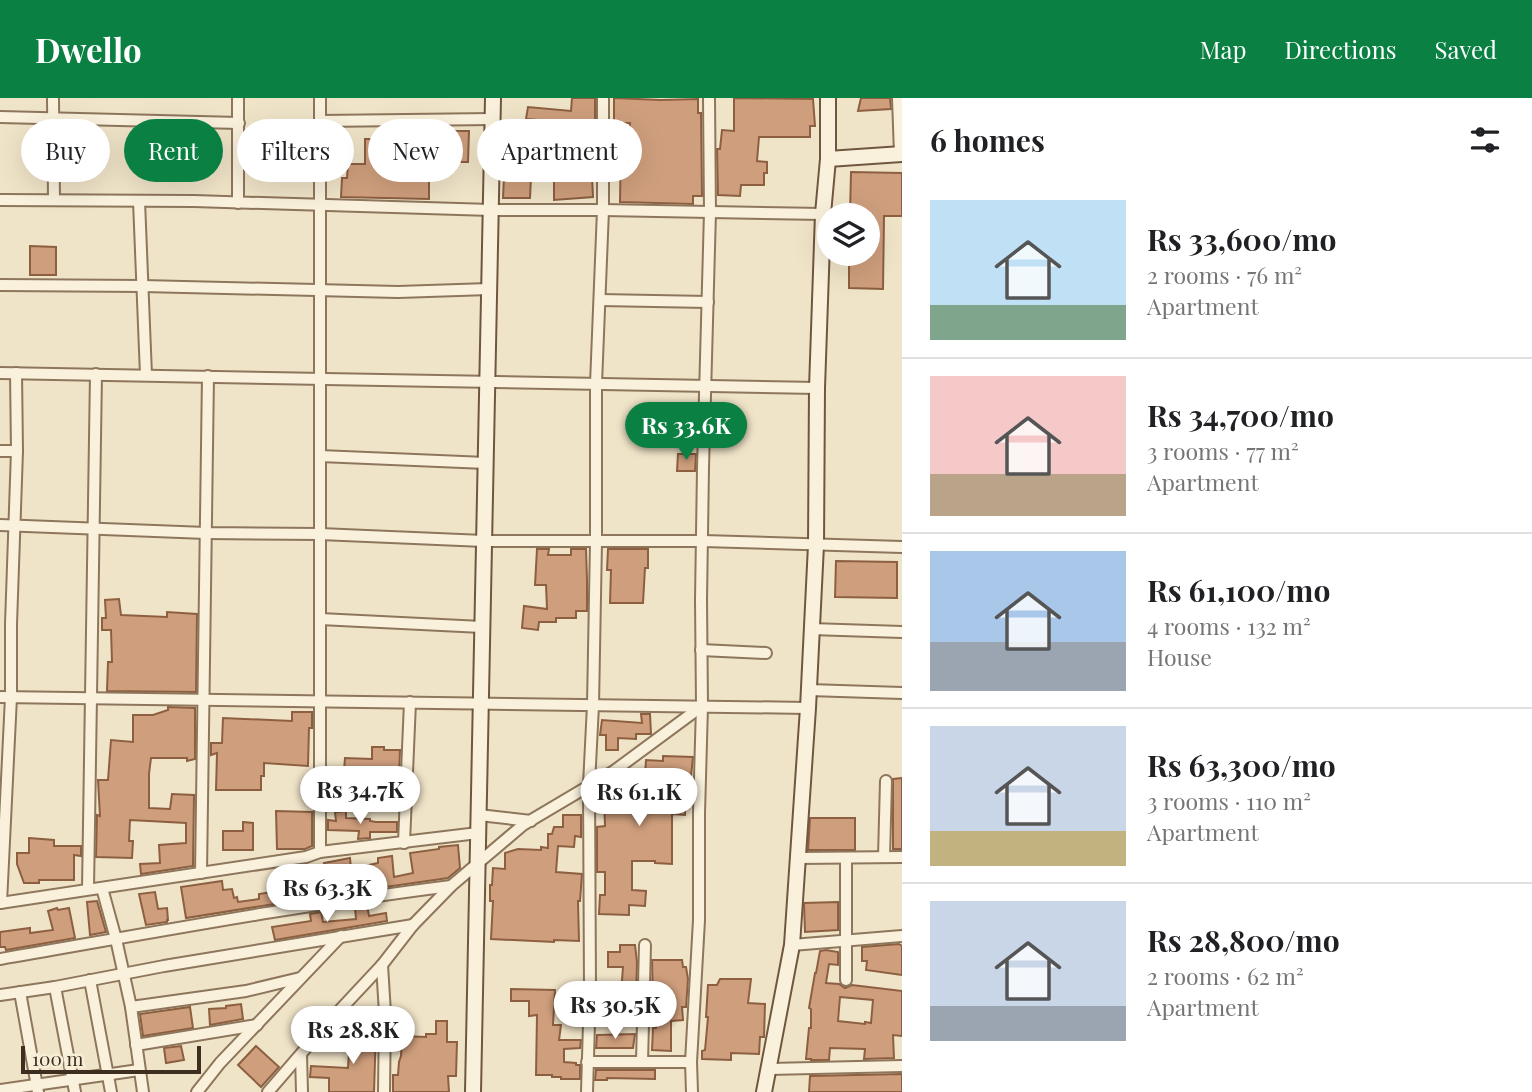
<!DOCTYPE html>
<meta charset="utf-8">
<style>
:root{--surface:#fff;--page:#f2f2f2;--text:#202124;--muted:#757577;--line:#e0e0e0;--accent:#0b8043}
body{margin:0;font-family:"Playfair Display",serif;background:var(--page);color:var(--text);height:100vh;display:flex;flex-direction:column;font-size:26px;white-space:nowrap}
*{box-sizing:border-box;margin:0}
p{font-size:23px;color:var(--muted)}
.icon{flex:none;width:38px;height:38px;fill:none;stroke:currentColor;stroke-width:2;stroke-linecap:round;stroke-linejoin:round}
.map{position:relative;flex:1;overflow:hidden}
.sheet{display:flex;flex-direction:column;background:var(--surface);width:630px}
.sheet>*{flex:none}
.top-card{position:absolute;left:21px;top:21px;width:665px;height:63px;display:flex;gap:14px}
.controls{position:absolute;left:817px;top:105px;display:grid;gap:14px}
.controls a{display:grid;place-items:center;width:63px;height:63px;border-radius:50%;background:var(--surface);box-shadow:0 7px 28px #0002;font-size:35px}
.scale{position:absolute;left:21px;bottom:18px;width:180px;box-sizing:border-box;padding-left:7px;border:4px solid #3d2e20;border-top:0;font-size:19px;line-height:24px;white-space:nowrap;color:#3d2e20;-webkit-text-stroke:5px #f7eed8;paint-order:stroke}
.price{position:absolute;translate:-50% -60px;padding:0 16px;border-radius:24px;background:#fff;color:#222;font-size:23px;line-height:46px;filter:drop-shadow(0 2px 4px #0008)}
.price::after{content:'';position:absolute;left:50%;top:42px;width:21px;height:16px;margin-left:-10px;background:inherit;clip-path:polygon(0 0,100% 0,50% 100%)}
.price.active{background:var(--accent);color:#fff}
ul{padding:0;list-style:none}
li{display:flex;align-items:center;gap:21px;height:175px;padding:0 28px}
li+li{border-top:2px solid var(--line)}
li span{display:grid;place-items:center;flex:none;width:196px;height:140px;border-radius:0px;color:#555}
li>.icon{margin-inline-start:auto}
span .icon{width:84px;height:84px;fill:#fffc;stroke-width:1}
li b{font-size:30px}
h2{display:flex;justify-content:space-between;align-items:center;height:84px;padding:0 28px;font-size:30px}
.chip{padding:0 24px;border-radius:32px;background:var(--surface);box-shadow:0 7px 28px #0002;font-size:24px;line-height:63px}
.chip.active{background:var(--accent);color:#fff}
header{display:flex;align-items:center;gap:42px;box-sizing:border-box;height:98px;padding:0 35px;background:var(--accent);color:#fff}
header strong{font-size:33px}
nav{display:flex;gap:38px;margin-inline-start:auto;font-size:24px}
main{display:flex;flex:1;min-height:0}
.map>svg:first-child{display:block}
.building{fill:#cf9f7d;stroke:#8d5f41;stroke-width:2;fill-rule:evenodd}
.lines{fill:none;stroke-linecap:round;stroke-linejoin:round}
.street-casing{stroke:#8d765c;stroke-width:14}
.secondary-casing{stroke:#6f573f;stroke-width:18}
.street{stroke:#faf1dc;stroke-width:10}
.secondary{stroke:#faf1dc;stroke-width:14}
</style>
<header>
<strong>Dwello</strong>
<nav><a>Map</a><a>Directions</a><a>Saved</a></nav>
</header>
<main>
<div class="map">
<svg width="902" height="994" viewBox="0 0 902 994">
<rect width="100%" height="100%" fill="#f0e4c8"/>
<g class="building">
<path d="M572,0H595V57H591L593,99L554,102V70L534,69L535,45L549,46L550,23L526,21L528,9L571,13Z"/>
<path d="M614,0L661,2L698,1V15H701L702,98H693V106L620,104L621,43H628L630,25H614Z"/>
<path d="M734,0L813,1L815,28H810V39H759L757,63L767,64V75H764V87H741L740,98L718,97L717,51H720L722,32L734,33Z"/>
<path d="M861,0H890L891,11L858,13Z"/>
<path d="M403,33H469L468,64H429V101L341,99L342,80H347L348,66H365V41H381V50H403Z"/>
<path d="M851,74L902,75V118H884L883,191L849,190V156H868V117H850Z"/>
<path d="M504,78L531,79L530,100H503Z"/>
<path d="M30,148L56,149V177H30Z"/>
<path d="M678,356H696L695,373H677Z"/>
<path d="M537,451H549L548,457H571V451H586L587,482V513H576V520H556V524H539L538,532L522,530L524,508L547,511L546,487H535Z"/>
<path d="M608,451H648V470H645L643,505H610L611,472H607Z"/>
<path d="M836,463L897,464V500L835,499Z"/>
<path d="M119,501L121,517L167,519V514L197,516L196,594L107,593L108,564H112L111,532H102V520H106L105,502Z"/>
<path d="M168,609L195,610V661L187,663V660H151L149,676V710L170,711L172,696L194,697L193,768L141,776L140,766L160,765L159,747L186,745V725L130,722L129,743H133L132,760L96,759L97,717L100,718L98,682H108L111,642L133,644V617H153L168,612Z"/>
<path d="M292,614H312V630H309L308,668L264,665V678H261V692H216L217,655L211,657V645H222L223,620L292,623Z"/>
<path d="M641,616H650L651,636H636V641L618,640V652H606V637H600L602,622L642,625Z"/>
<path d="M372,649H384V652H400L399,677L385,676V673L344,672L345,660L372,661Z"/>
<path d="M663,658L693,659L689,697H685V717L672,716V766L655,765V763H632V792L646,793L645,808L629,807V817L599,816L600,797H605V774H597V729L605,728L604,699H600L603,689H608L610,685L615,682H640V678H645L646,662L663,663Z"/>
<path d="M902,680V751H893V681Z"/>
<path d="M276,713L312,714V748L305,751H277Z"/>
<path d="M346,713V720L370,721V723L376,724H397V734H370V740L358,741L359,733L328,732V722L336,723L335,714Z"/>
<path d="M563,717H581V739L575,738L574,749L558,748L556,774L582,776L580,803H578L579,843L554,842V844L491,841L493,803H490V787H492L493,770L505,771V755L518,751L541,752V749L548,750V736H552L554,729H563Z"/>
<path d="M810,720H855V752H808Z"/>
<path d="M243,724L253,725V752H223V733H243Z"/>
<path d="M29,740L54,742V748H81V758L74,757V782H39V785H24L17,766V755H29Z"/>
<path d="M458,747L460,770L448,780L337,796L186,820L181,789L222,783L223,792L232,791L234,800L237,799L238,804L259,801V796L272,794L271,789L306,786L305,783L327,778L324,765L350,760L351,771L378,765V760L392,758L394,779L413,775L410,755L439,751V749Z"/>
<path d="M155,794L158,811L167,810L168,822H167V824L146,827L139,796Z"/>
<path d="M97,803L106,834L90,837L87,804Z"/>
<path d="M838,804V832L805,834L804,805Z"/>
<path d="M367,807L369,818L386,815L387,823L275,842L272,829L311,823L310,816L321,814L323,824L356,821L355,809Z"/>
<path d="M57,810L58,812L69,810L75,840L6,852L5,849H0V834L30,830V835L53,832L48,813Z"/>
<path d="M899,846L902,848V877L866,872L867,863H862V849Z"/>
<path d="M620,847H635L637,864L636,900H634L633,915H621V912L597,911L598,894L621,895L623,869H608V854H620Z"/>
<path d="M826,852L838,854V867L829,866L826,885L839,886L845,890L852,887L902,893V938L893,937L894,960L864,961L865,951L830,950L829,962H811V961H806L809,930H811V911L809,910L815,875H816L820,853ZM840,899L873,902L871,925L865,924V926L838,923Z"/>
<path d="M652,862H682L683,869H686L688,881L686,909H682L683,922L671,923V953L652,952L653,930H656L655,908H654V902H653Z"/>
<path d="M720,881H751L748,905L765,906L764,939H760L759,956L731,955V962L702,961V953L705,952L708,919H706L708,887H717Z"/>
<path d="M511,891L555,892L553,927H561L559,942H581L580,950L564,951V964L576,965V967H580V981H561V979H552V977H536L537,917L529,918V903H511Z"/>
<path d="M241,906L243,921L210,927L209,911L226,910V908Z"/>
<path d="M190,909L193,930L143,938L140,916Z"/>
<path d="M436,923H447V944H457L456,978H448L449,994H393V977H398L399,964L401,958L402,938L426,939V936H436Z"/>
<path d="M362,931L376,932L374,994H329V980L310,979L311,968L348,970L350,936L361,937Z"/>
<path d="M635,936L633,950H596L597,937Z"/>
<path d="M181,948L184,962L166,965L164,950Z"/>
<path d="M256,948L279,969L261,989L238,967Z"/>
<path d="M596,972H655V981L607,980V982H595Z"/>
<path d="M902,976V994H809L810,978Z"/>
</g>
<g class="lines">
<g class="street-casing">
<g id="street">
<path d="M53,0L54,101"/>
<path d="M320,0V754"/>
<path d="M898,0L900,56"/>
<path d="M0,19L239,25"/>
<path d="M320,23L493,21"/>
<path d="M0,102L194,103L491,112H603L823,116"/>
<path d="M139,103L146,277"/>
<path d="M238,105V0"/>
<path d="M0,187L143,188L398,194L489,191"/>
<path d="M600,202L708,204"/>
<path d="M0,275L817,290"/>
<path d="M0,353H17"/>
<path d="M320,358L486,365"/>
<path d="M0,427L206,435L320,436L484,443H703L902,449"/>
<path d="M320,521L482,529"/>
<path d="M811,531L902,534"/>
<path d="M701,552L766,555"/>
<path d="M809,592L902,595"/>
<path d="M0,599L808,610"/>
<path d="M479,717L531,723"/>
<path d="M404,745L410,604"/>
<path d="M884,759L886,683"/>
<path d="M798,760L902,759"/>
<path d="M846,760V882"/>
<path d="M201,775L208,278"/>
<path d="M102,790L116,841L131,909L143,994"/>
<path d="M88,791L96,276"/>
<path d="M0,805L306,759L320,754L478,735"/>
<path d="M1,805L11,599V526L17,353L16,275"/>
<path d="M792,847L902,838"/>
<path d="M0,861C150,835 300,807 451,788"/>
<path d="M382,867L385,915L384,994"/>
<path d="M90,882L111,994"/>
<path d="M55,889L75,994"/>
<path d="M20,894L38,994"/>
<path d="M0,897L55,889L164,868L413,827"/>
<path d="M131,909L246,893L300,880"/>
<path d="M136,947L257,927"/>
<path d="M301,957L302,994"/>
<path d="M587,964H691"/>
<path d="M642,964L645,847"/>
<path d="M769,971L902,968"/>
<path d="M0,992L139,972"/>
<path d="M197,994L220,965L341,838"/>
<path d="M268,994L325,928L382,867L413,827L451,788L523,727L614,673L702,608"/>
<path d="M587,994L590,891L589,687L593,607L596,444V286L603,112V0"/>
<path d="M692,994L691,964L699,822V715L702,608L701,502L703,370L710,114L709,0"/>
</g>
</g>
<g class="secondary-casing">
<g id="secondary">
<path d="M828,61L902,56"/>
<path d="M473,994L493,0"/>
<path d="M764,994L792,847L808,610L816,447L817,290L823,116L828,61V0"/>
</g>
</g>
<use href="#street" class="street"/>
<use href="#secondary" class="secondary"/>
</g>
</svg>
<div class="controls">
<a><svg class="icon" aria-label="layers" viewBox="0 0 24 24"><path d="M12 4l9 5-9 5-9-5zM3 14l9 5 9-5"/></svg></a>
</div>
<div class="scale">100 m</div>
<b class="price active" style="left:686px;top:364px">Rs 33.6K</b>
<b class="price" style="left:360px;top:728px">Rs 34.7K</b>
<b class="price" style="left:639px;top:730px">Rs 61.1K</b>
<b class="price" style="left:327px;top:826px">Rs 63.3K</b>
<b class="price" style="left:615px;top:943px">Rs 30.5K</b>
<b class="price" style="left:353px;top:968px">Rs 28.8K</b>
<div class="top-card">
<a class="chip">Buy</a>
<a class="chip active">Rent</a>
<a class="chip">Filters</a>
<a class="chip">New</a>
<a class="chip">Apartment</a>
</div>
</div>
<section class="sheet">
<h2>6 homes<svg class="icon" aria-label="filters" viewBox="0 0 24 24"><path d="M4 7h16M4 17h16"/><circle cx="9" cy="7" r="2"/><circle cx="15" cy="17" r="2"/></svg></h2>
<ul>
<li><span style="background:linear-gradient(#bfe0f5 75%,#7fa58c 0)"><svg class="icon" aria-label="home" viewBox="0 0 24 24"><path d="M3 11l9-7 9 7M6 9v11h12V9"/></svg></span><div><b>Rs 33,600/mo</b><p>2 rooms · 76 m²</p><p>Apartment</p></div></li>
<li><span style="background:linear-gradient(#f6c9c9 70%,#b9a48a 0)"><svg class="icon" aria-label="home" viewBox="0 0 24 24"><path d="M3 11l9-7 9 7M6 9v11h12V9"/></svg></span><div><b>Rs 34,700/mo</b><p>3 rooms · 77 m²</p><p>Apartment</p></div></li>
<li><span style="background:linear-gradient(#a9c7e8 65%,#9aa5b1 0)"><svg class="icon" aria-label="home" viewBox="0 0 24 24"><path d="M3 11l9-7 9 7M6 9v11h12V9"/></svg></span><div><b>Rs 61,100/mo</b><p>4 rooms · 132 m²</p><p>House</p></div></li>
<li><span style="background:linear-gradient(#c9d6e8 75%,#c2b280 0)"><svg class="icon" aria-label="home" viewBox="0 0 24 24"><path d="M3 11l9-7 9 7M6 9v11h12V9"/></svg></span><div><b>Rs 63,300/mo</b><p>3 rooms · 110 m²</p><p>Apartment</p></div></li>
<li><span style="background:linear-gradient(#c9d6e8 75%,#9aa5b1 0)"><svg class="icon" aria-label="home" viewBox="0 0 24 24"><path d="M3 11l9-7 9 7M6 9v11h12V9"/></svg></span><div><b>Rs 28,800/mo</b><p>2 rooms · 62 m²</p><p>Apartment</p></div></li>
</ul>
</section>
</main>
